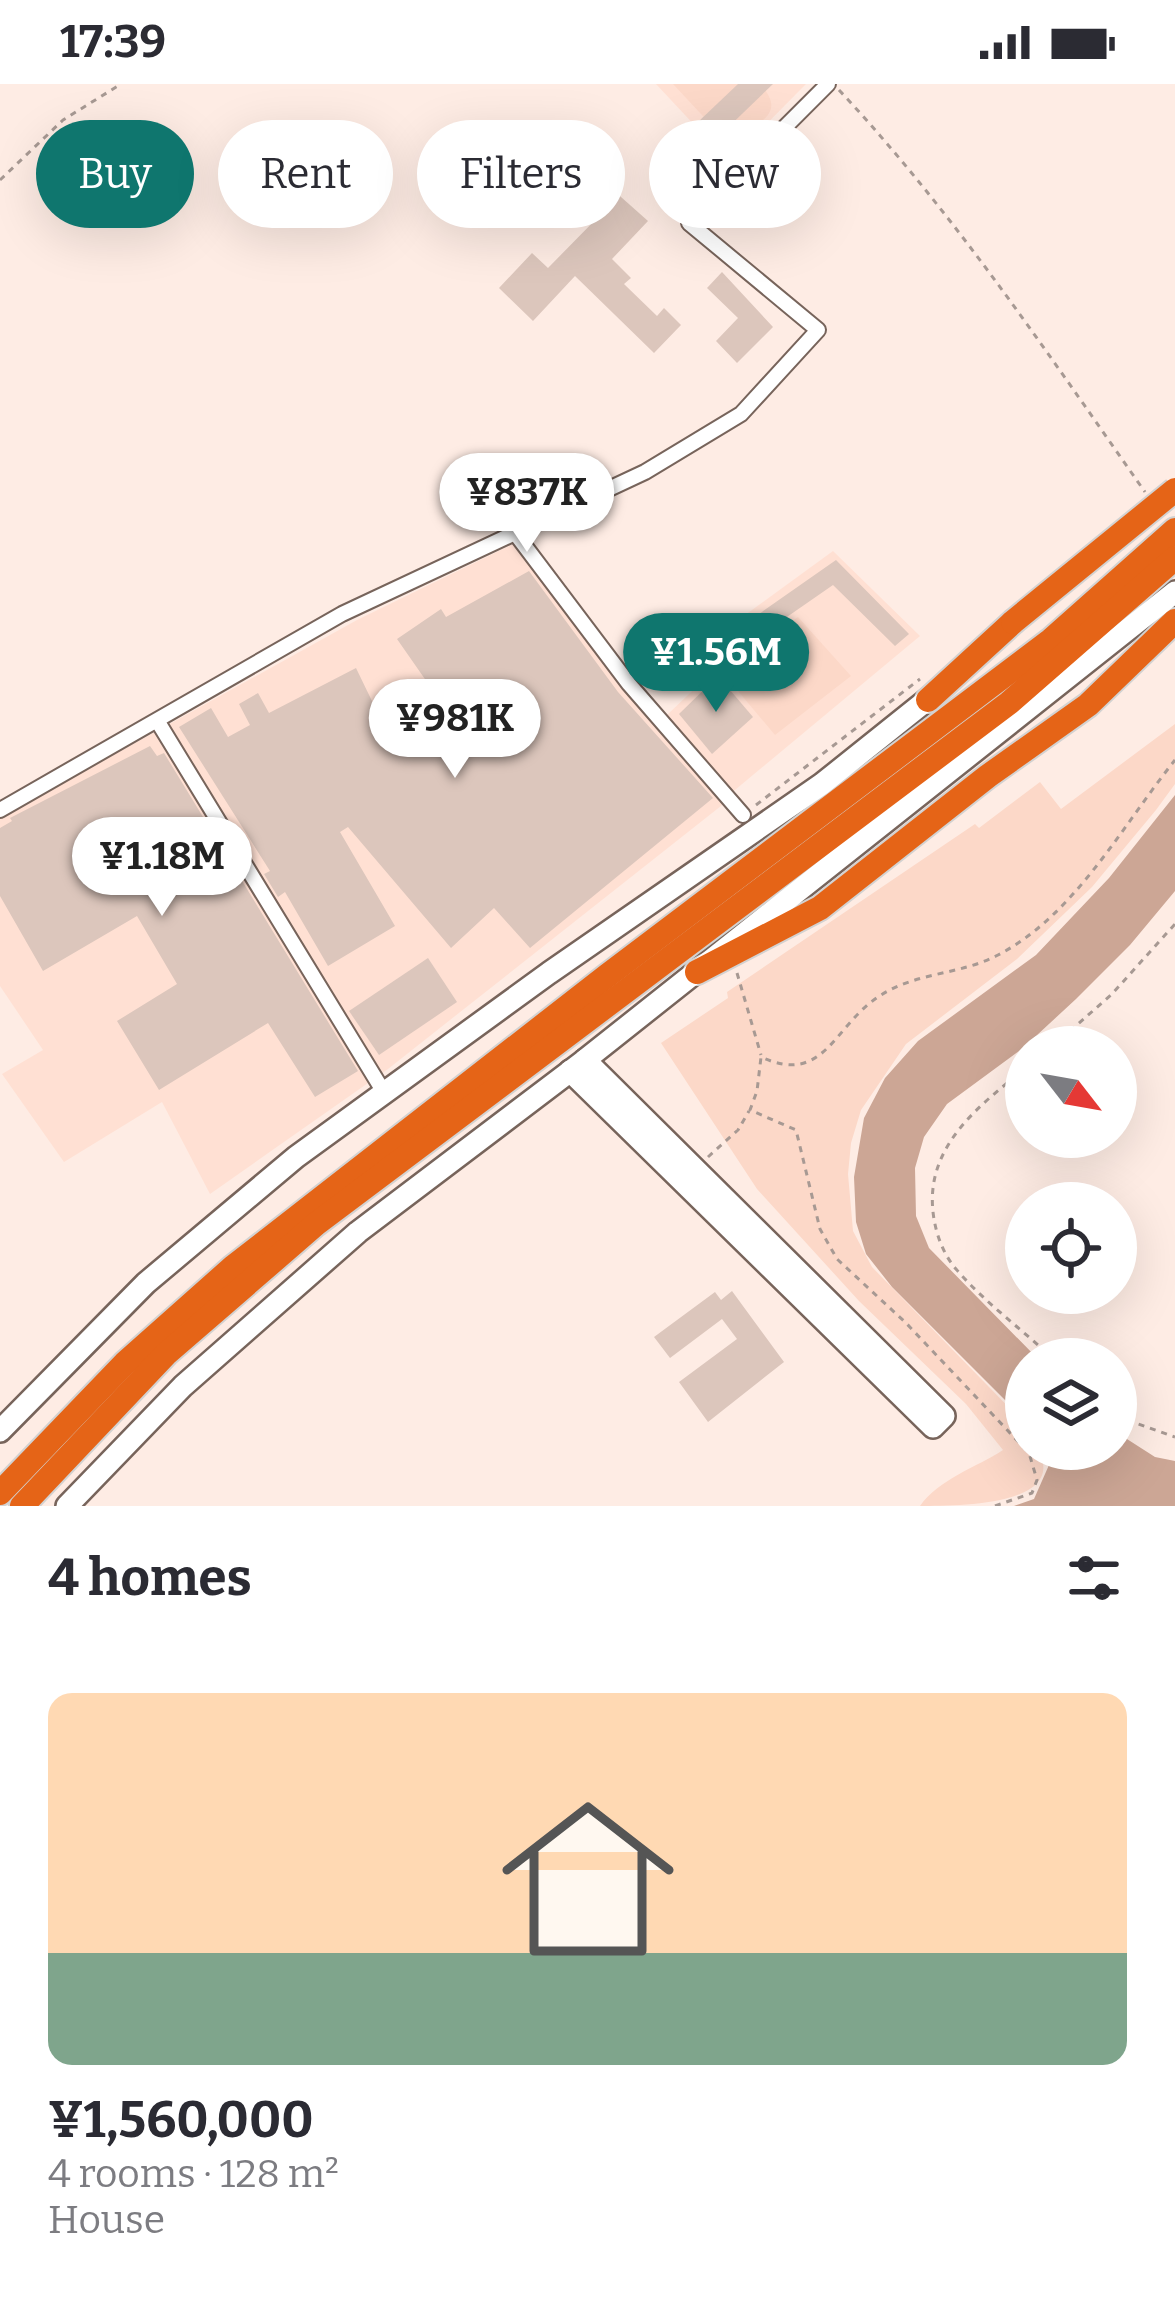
<!DOCTYPE html>
<meta charset="utf-8">
<style>
:root{--surface:#fff;--page:#f7f7f7;--text:#2b2b33;--muted:#7c7c81;--line:#e1e1e2;--accent:#0f766e}
body{margin:0;font-family:Bitter,serif;background:var(--page);color:var(--text);height:100vh;display:flex;flex-direction:column;font-size:45px;white-space:nowrap}
*{box-sizing:border-box;margin:0}
p{font-size:39px;color:var(--muted)}
.icon{flex:none;width:66px;height:66px;fill:none;stroke:currentColor;stroke-width:2;stroke-linecap:round;stroke-linejoin:round}
.map{position:relative;height:1422px;overflow:hidden}
.details{display:flex;flex-direction:column;background:var(--surface);flex:1}
.details>*{flex:none}
.hud{position:absolute;left:36px;top:36px;width:1104px;height:108px;display:flex;gap:24px}
.needle{width:78px;rotate:121deg}
.controls{position:absolute;left:1005px;top:942px;display:grid;gap:24px}
.controls a{display:grid;place-items:center;width:132px;height:132px;border-radius:50%;background:var(--surface);box-shadow:0 12px 48px #0002;font-size:60px}
.price{position:absolute;translate:-50% -102px;padding:0 27px;border-radius:42px;background:#fff;color:#222;font-size:39px;line-height:78px;filter:drop-shadow(0 3px 6px #0008)}
.price::after{content:'';position:absolute;left:50%;top:72px;width:36px;height:27px;margin-left:-18px;background:inherit;clip-path:polygon(0 0,100% 0,50% 100%)}
.price.selected{background:var(--accent);color:#fff}
ul{padding:0;list-style:none}
li{display:grid;align-content:center;gap:24px;height:636px;padding:0 48px}
li+li{border-top:3px solid var(--line)}
li span{display:grid;place-items:center;height:372px;border-radius:24px;color:#555}
li>.icon{margin-inline-start:auto}
span .icon{width:216px;height:216px;fill:#fffc;stroke-width:1}
li b{font-size:51px}
h2{display:flex;justify-content:space-between;align-items:center;height:144px;padding:0 48px;font-size:51px}
.tag{padding:0 42px;border-radius:54px;background:var(--surface);box-shadow:0 12px 48px #0002;font-size:42px;line-height:108px}
.tag.selected{background:var(--accent);color:#fff}
.status{display:flex;justify-content:space-between;align-items:center;height:84px;padding:0 60px;background:var(--surface);direction:ltr}
.status svg{height:33px;fill:currentColor}
.map>svg:first-child{display:block}
.built{fill:#ffe0d3}
.green{fill:#fcd8c8}
.water{fill:#cca695}
.building{fill:#dcc6bc}
.lines{fill:none;stroke-linecap:round;stroke-linejoin:round}
.street-casing{stroke:#77645b;stroke-width:18}
.secondary-casing{stroke:#77645b;stroke-width:26}
.highway-casing{stroke:#d3d2d1;stroke-width:28}
.path{stroke:#a79993;stroke-width:3;stroke-dasharray:6 6;stroke-linecap:butt}
.street{stroke:#fff;stroke-width:14}
.secondary{stroke:#fff;stroke-width:21}
.highway{stroke:#e56417;stroke-width:24}
.highway-bridge-casing{stroke:#d3d2d1;stroke-width:28;stroke-linecap:butt}
.highway-bridge{stroke:#e56417;stroke-width:24}
</style>
<div class="status"><b>17:39</b><svg viewBox="0 0 49 12"><path d="M0 12V9h3v3zM5 12V6h3v6zM10 12V3h3v9zM15 12V0h3v12zM26 1h20v11H26zM47 4h2v5h-2z"/></svg></div>
<div class="map">
<svg width="1175" height="1422" viewBox="0 0 1175 1422">
<rect width="100%" height="100%" fill="#feece4"/>
<g class="built">
<path d="M656,0H806L709,98L678,69L699,46Z"/>
<path d="M515,459L726,718L388,985L210,1110L162,1018L64,1078L2,990L43,966L0,902V734L357,536Z"/>
<path d="M833,467L920,552L729,711L666,632L710,590L690,571Z"/>
</g>
<g class="green">
<path d="M673,0H760C793,35 745,42 729,60Z"/>
<path d="M798,533L851,592L775,651L722,588Z"/>
<path d="M1175,640V700L1156,726L1092,803L1017,875L906,960L861,1026L851,1059L848,1090L853,1147L872,1183L1026,1341V1365H1038C1069,1422 958,1422 920,1422C939,1395 977,1383 1003,1366L966,1320L859,1217L757,1105L661,959L728,914L727,908L975,740L979,744L1040,698L1061,725Z"/>
</g>
<g class="water">
<path d="M1175,711V807L1130,861L1076,915L1023,964L947,1020L924,1053L915,1084L916,1132L929,1164L1038,1275H1026V1337L892,1203L866,1170L856,1138L854,1093L864,1034L885,994L918,957L1036,871L1109,794Z"/>
<path d="M1116,1348L1155,1373L1175,1377V1422H1014L1034,1415L1049,1381L1047,1365H1116Z"/>
</g>
<g class="building">
<path d="M738,0H773L715,56L698,38Z"/>
<path d="M585,81L648,137L612,175L631,194L624,200L657,232L664,224L681,241L654,269L575,192L533,237L499,204L532,169L548,184L602,129L586,113L557,142L541,125Z"/>
<path d="M722,188L773,243L737,279L716,257L738,234L707,204Z"/>
<path d="M836,476L909,550L895,562L833,501L719,580L709,565Z"/>
<path d="M529,487L618,608L713,714L530,864L494,824L451,864L348,743L340,748L395,842L328,882L285,808L278,813L264,790L270,787L179,643L211,624L228,653L250,641L239,620L258,609L269,629L356,584L385,644L416,623L424,635L443,621L397,555L441,525L446,533Z"/>
<path d="M718,592L753,633L712,670L679,630Z"/>
<path d="M150,662L157,672L164,669L358,987L315,1013L268,939L159,1006L117,937L177,900L137,832L43,887L0,812V744L12,737L10,734Z"/>
<path d="M428,874L457,918L379,971L349,927Z"/>
<path d="M732,1207L784,1278L708,1338L679,1298L737,1255L722,1235L670,1274L654,1253L715,1208L721,1216Z"/>
</g>
<g class="lines">
<g class="street-casing">
<g id="street">
<path d="M515,449L629,600L743,731"/>
<path d="M158,638L385,1010"/>
<path d="M0,726L342,530L645,388L741,330L818,246L689,139L828,0"/>
</g>
</g>
<g class="secondary-casing">
<g id="secondary">
<path d="M570,987L933,1343L944,1332L585,976"/>
<path d="M0,1347L146,1199L296,1073L549,889L822,700L937,608"/>
<path d="M67,1422L183,1302L358,1148L585,976L1175,508"/>
</g>
</g>
<g class="highway-casing">
<g id="highway">
<path d="M928,616L1013,538"/>
<path d="M697,888L820,824L988,692L1088,621L1175,537"/>
<path d="M0,1409L125,1279L233,1183L608,891L1051,556L1175,446"/>
<path d="M22,1422L166,1270L316,1140L1009,619L1175,474"/>
</g>
</g>
<g class="path">
<path d="M839,6C954,129 1048,270 1145,408"/>
<path d="M0,96L63,36L121,0"/>
<path d="M756,721L920,595"/>
<path d="M737,889L761,971"/>
<path d="M1052,963L1112,910L1175,840"/>
<path d="M1026,984C977,1023 922,1065 934,1135C937,1153 944,1171 956,1185C984,1218 1022,1245 1053,1275"/>
<path d="M708,1073L738,1046L749,1027"/>
<path d="M1116,1332L1175,1353"/>
<path d="M995,1422L1032,1409L1037,1396L1029,1369L906,1239L837,1175L820,1145L796,1046L750,1026L757,1007L761,973C824,1002 833,943 878,913C914,888 961,891 998,871C1075,831 1122,742 1175,676"/>
</g>
<use href="#street" class="street"/>
<use href="#secondary" class="secondary"/>
<use href="#highway" class="highway"/>
<g class="highway-bridge-casing">
<path id="highway-bridge" d="M1013,538L1175,406"/>
</g>
<use href="#highway-bridge" class="highway-bridge"/>
</g>
</svg>
<div class="controls">
<a><svg class="needle" viewBox="-14 -14 28 28"><path d="M0-13l5 13h-10z" fill="#e53935"/><path d="M0 13l5-13h-10z" fill="#7c7c81"/></svg></a>
<a><svg class="icon" aria-label="locate" viewBox="0 0 24 24"><circle cx="12" cy="12" r="6"/><path d="M12 2v4M12 18v4M2 12h4M18 12h4"/></svg></a>
<a><svg class="icon" aria-label="layers" viewBox="0 0 24 24"><path d="M12 4l9 5-9 5-9-5zM3 14l9 5 9-5"/></svg></a>
</div>
<b class="price" style="left:527px;top:471px">¥837K</b>
<b class="price selected" style="left:716px;top:631px">¥1.56M</b>
<b class="price" style="left:455px;top:697px">¥981K</b>
<b class="price" style="left:162px;top:835px">¥1.18M</b>
<div class="hud">
<a class="tag selected">Buy</a>
<a class="tag">Rent</a>
<a class="tag">Filters</a>
<a class="tag">New</a>
</div>
</div>
<section class="details">
<h2>4 homes<svg class="icon" aria-label="filters" viewBox="0 0 24 24"><path d="M4 7h16M4 17h16"/><circle cx="9" cy="7" r="2"/><circle cx="15" cy="17" r="2"/></svg></h2>
<ul>
<li><span style="background:linear-gradient(#ffd9b3 70%,#7fa58c 0)"><svg class="icon" aria-label="home" viewBox="0 0 24 24"><path d="M3 11l9-7 9 7M6 9v11h12V9"/></svg></span><div><b>¥1,560,000</b><p>4 rooms · 128 m²</p><p>House</p></div></li>
</ul>
</section>
